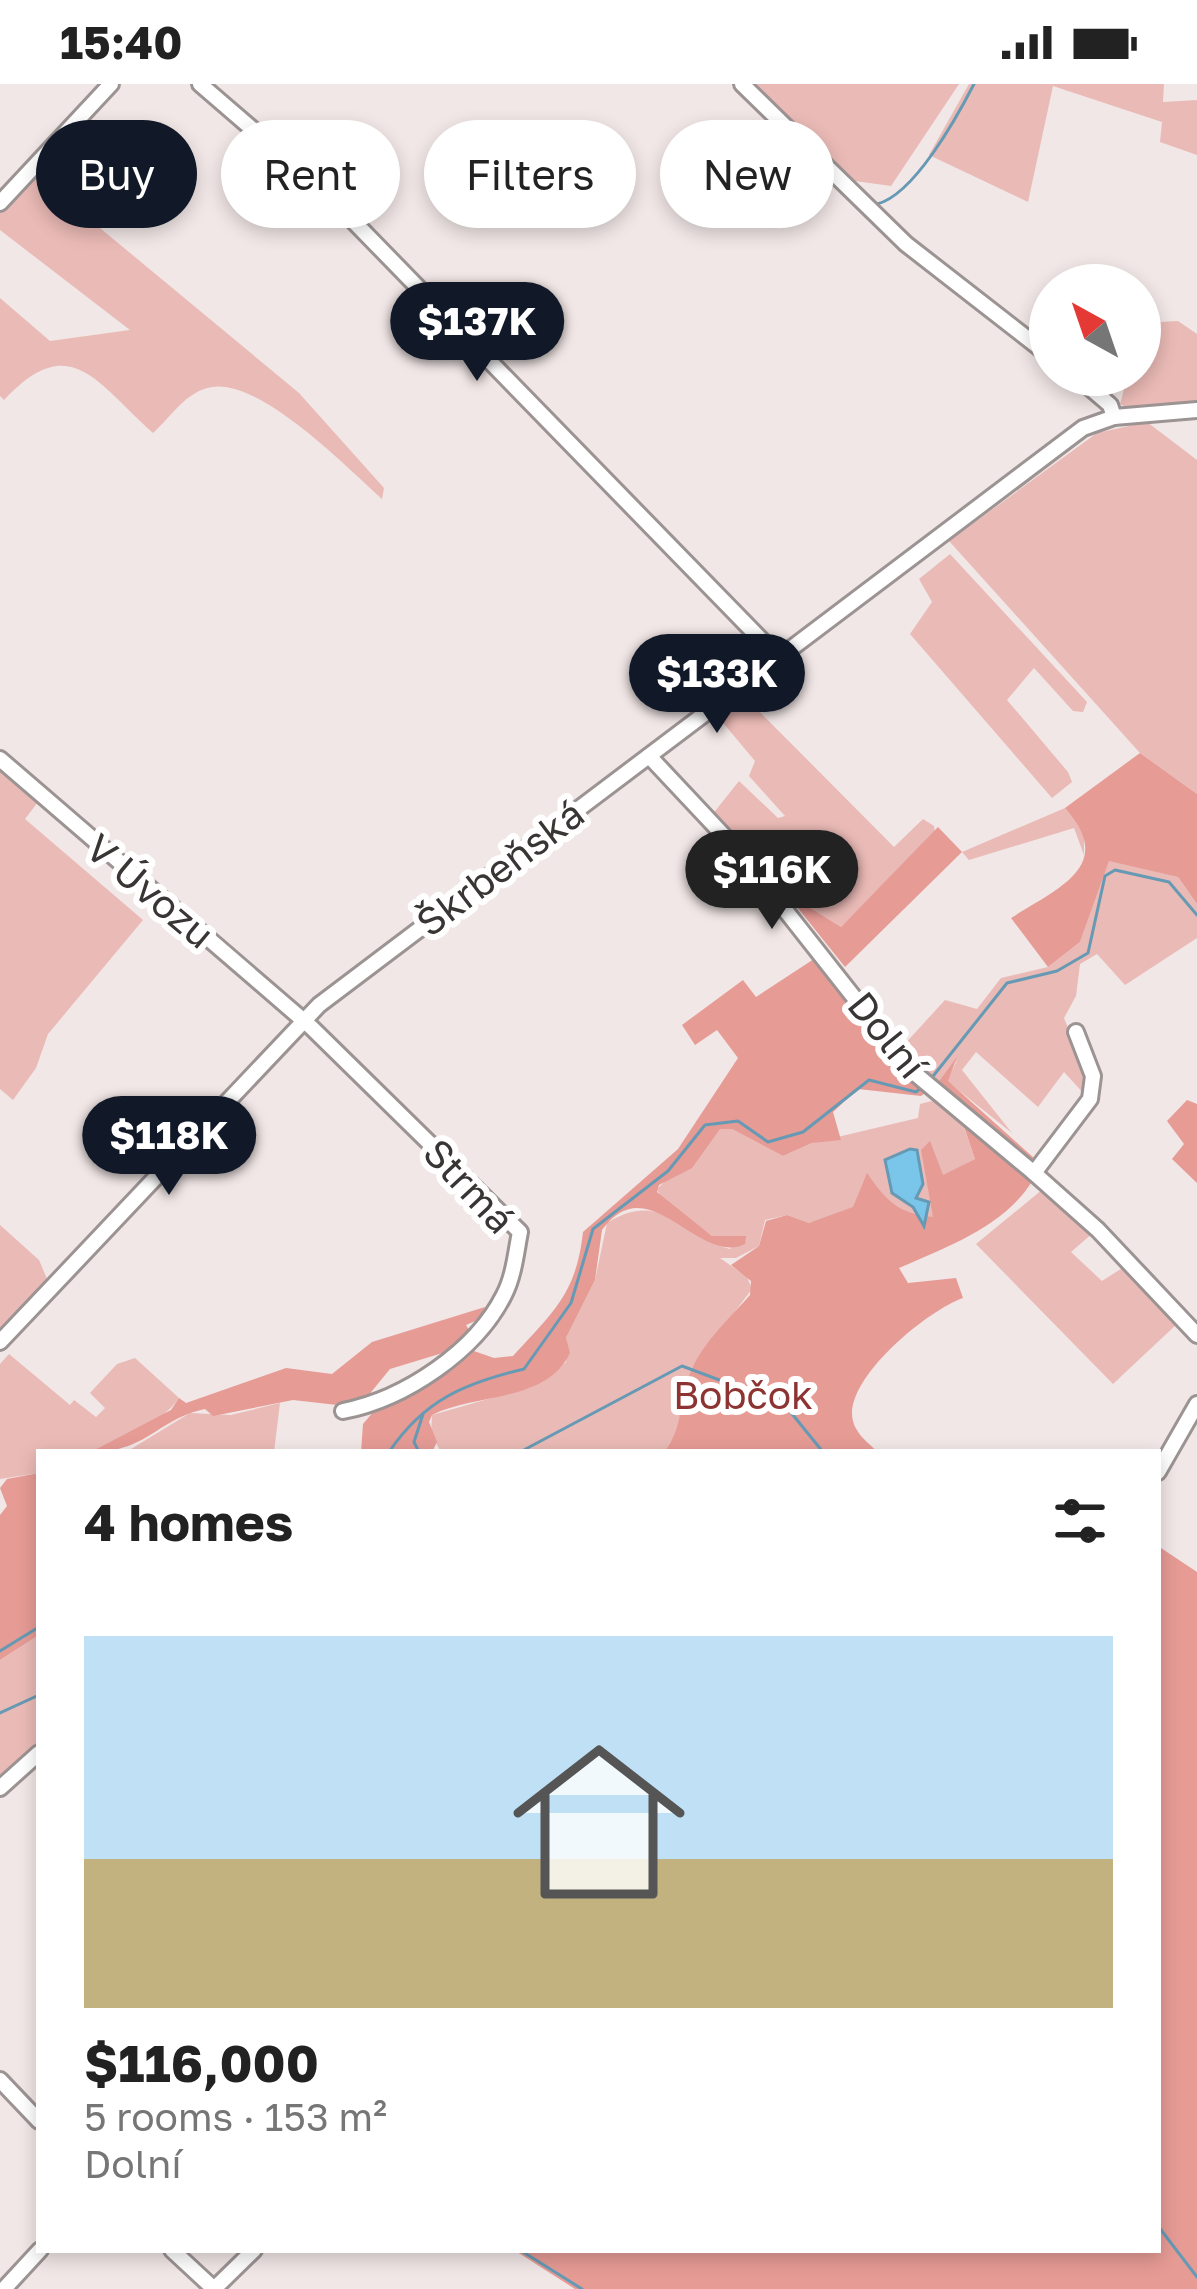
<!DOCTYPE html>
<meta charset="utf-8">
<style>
:root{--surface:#fff;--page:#f2f2f2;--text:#222;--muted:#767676;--line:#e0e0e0;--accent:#111827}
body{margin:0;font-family:"Golos Text",sans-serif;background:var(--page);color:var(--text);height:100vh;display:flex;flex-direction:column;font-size:45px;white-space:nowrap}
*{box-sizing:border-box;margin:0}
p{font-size:39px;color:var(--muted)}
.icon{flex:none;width:66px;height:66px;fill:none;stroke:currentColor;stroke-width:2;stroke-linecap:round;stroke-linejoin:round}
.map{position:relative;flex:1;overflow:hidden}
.side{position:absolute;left:36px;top:1365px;width:1125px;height:804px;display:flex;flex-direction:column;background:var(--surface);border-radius:0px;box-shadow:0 6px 18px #0003}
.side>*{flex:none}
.banner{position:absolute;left:36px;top:36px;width:1125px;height:108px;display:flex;gap:24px}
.needle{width:78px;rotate:320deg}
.tools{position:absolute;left:1029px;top:180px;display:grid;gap:24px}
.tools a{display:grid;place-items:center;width:132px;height:132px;border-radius:50%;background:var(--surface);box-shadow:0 6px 18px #0003;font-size:60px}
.price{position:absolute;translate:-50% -102px;padding:0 27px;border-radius:42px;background:var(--accent);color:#fff;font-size:39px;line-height:78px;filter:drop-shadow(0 3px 6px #0008)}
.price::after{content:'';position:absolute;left:50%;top:72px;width:36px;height:27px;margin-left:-18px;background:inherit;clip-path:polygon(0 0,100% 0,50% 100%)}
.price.current{background:#222;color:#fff}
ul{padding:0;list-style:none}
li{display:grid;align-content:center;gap:24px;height:636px;padding:0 48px}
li+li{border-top:3px solid var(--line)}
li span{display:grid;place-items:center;height:372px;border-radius:0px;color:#555}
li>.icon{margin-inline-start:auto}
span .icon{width:216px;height:216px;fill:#fffc;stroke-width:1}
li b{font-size:51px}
h2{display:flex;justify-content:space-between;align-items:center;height:144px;padding:0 48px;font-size:51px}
.tag{padding:0 42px;border-radius:54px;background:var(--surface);box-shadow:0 6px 18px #0003;font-size:42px;line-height:108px}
.tag.current{background:var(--accent);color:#fff}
.status{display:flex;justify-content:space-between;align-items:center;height:84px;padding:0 60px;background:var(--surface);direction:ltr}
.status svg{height:33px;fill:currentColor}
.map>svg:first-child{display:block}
.green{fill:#eabab6}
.forest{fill:#e69b95}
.water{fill:#79c6ea;stroke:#669ab4;stroke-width:3}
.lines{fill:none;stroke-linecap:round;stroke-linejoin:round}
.stream{stroke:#669ab4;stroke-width:3}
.minor-casing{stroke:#9c9393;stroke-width:20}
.minor{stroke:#fff;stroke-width:14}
.labels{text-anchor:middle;stroke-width:12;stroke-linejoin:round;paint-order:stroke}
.street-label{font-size:39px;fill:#393535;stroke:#fff}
.park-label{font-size:39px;fill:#8d3432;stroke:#fff}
</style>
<div class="status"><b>15:40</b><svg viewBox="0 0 49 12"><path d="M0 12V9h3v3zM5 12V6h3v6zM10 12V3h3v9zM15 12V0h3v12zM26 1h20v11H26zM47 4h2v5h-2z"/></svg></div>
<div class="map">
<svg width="1197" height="2205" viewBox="0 0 1197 2205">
<rect width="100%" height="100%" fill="#f1e7e6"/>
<g class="green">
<path d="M750,0H959L891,102L848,96Z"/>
<path d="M969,0H1164L1163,18L1197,16V71L1160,58L1162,38L1053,2L1028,118L929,71Z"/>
<path d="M36,91L299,309L384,404L382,415C347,384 261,295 212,303C186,307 171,333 153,349C96,299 71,245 4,316L0,312V214L50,257L130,246L0,146V126Z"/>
<path d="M1178,237L1197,250V321L1135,328L1120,320L1128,291H1140V239Z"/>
<path d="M1147,338L1197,376V710L1140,669L949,457L1097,349Z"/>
<path d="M950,470L1087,618L1083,628L1073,627L1034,584L1007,616L1068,688L1072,698L1052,714L910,550L932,518L919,495Z"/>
<path d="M742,610L894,763L923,735L934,742L935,749L841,843L785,808L712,731L739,697L778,734L785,732L749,692L755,677L719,634V627Z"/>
<path d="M0,682L38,718L25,735L143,836L48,950L36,984L13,1016L0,1005Z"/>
<path d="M1065,724L1084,745V771L1074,744L969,776L962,768Z"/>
<path d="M1109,776L1178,793L1197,820V854L1125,901L1097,870L1080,880L1076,912L1064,934L1089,994L1086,1012L1064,988L1038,1023L976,968L962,986L1012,1049L947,997L957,976L937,1000L902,963L945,916L977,925L1001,894L1048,883L1080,858Z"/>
<path d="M936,1016L962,1038L975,1075L943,1092L933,1134L908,1130L886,1118L809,1139L787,1131L765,1136L759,1162L736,1174H720L747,1193L752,1205L692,1284L680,1344L664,1368H441L431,1350L432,1331L534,1302L566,1278V1254L595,1196L607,1139C664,1104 679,1153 730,1165L740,1152H712L661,1114L657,1105L720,1045H732L783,1072L812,1059L918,1034L920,1020Z"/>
<path d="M1043,1105L1094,1148L1071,1168L1102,1197L1124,1183L1178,1239L1113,1300L976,1160Z"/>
<path d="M0,1141L39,1176L47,1195L0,1244Z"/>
<path d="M9,1270L70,1321L74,1316L96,1333L105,1324L90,1309L117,1280L135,1274L179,1314C165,1336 114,1364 88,1368C73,1370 55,1368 39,1368V1389L0,1395V1280Z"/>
<path d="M280,1319L274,1368H126L190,1329L231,1331Z"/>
<path d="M39,1551V1665L0,1698V1576Z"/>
</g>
<g class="forest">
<path d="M1140,669L1197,710V820L1178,793L1109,777L1080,858L1048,883L1011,834C1058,804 1117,782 1065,724Z"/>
<path d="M938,743L962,768L845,883L785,808L841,843Z"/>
<path d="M817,873L906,990L928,1007L921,1012L858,1005L833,1028L841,1056L812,1059L783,1072L732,1045H720L692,1084L659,1101L657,1108L712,1152H746L745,1160C698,1183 649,1081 602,1146L595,1196L566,1254L570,1269C546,1319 475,1309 432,1331L429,1338L437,1358L432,1368H361L363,1340L380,1320L471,1266L494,1274L513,1272C554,1227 576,1210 583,1148L678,1065L738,974L717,946L695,961L682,941L743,896L756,913Z"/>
<path d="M957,973L948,997L1034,1074L1019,1079L1033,1096C1004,1143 948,1162 899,1184L908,1199L956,1194L963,1214C927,1227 853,1288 852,1329C852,1347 866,1357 878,1368H664C685,1342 678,1316 691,1287C704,1257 729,1235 750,1211L751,1197L731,1181L759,1162L766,1137L787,1131L809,1139L853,1123L867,1089C886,1117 899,1130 933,1133L921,1066L930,1057L943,1091L975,1075L962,1037L937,1000Z"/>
<path d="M1187,1016L1197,1020V1099L1172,1075L1184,1060L1167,1037Z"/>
<path d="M485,1223L480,1235L466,1241L474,1254L459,1264L390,1285L363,1318L346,1322L293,1316L213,1332L205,1325C157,1335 148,1368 91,1368L171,1326L179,1314L186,1319L286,1284L332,1290L372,1258Z"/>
<path d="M39,1389V1551L0,1576V1431L7,1422L0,1404L7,1395Z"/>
<path d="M1158,1462L1197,1488V2205H575L514,2166H1158Z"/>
</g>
<path class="water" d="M910,1065L917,1066L923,1100L916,1114L929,1118L924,1142L913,1123L892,1109L885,1076Z"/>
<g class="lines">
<g class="stream">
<path d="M877,120C914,111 957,33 974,0"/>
<path d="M930,996L1007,899L1057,887L1088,869L1105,792L1115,786L1169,798L1197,831"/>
<path d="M389,1368C424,1316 465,1299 524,1285L571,1219L593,1145L668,1087L705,1041L738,1037L768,1058L803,1048L869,996L916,1008L923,1002"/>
<path d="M419,1368L414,1358L423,1330"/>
<path d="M520,1368L682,1282L784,1320L823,1368"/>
<path d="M0,1567L39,1543"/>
<path d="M0,1629L39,1611"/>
<path d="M1158,2142L1197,2193"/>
<path d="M520,2166L582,2205"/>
</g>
<g class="minor-casing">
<g id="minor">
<path d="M200,0L323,106L778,573"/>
<path d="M742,0L906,160L1050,272"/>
<path d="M0,119L111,0"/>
<path d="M1075,291L1110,321L1114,333"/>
<path d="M649,672L741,770L912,987L1034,1089L1090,1015L1093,992L1076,948"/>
<path d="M0,675L311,943L520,1148C516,1168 514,1192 504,1211C476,1267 405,1315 343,1327"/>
<path d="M1034,1089L1098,1146L1197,1251"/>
<path d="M0,1258L319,921L1083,344L1114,333L1197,326"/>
<path d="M1158,1388L1197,1320"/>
<path d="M0,1704L39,1669"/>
<path d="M0,1996L39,2037"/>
<path d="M172,2166L214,2205"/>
<path d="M4,2205L40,2166"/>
<path d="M214,2205L254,2166"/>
</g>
</g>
<use href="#minor" class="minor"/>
</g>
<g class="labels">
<g class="street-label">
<text transform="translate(500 784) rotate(-37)" y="14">Škrbeňská</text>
<text transform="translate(150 807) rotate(40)" y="14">V Úvozu</text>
<text transform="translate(887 951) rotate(51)" y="14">Dolní</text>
<text transform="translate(469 1102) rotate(47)" y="14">Strmá</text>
</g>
<g class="park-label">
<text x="743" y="1325">Bobčok</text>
</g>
</g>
</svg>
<div class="tools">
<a><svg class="needle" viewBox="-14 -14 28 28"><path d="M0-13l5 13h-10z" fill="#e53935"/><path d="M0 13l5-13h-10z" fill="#767676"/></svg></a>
</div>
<b class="price" style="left:477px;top:300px">$137K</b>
<b class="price" style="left:717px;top:652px">$133K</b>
<b class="price current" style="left:772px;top:848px">$116K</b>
<b class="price" style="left:169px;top:1114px">$118K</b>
<div class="banner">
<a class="tag current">Buy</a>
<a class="tag">Rent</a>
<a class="tag">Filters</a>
<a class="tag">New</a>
</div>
<section class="side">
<h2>4 homes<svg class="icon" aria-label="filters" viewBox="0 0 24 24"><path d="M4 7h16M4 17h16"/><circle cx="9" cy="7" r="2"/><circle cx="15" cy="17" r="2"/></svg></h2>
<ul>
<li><span style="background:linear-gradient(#bfe0f5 60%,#c2b280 0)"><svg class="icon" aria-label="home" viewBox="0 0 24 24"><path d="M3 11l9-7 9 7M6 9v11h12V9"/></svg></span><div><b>$116,000</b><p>5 rooms · 153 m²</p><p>Dolní</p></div></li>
</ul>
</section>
</div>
